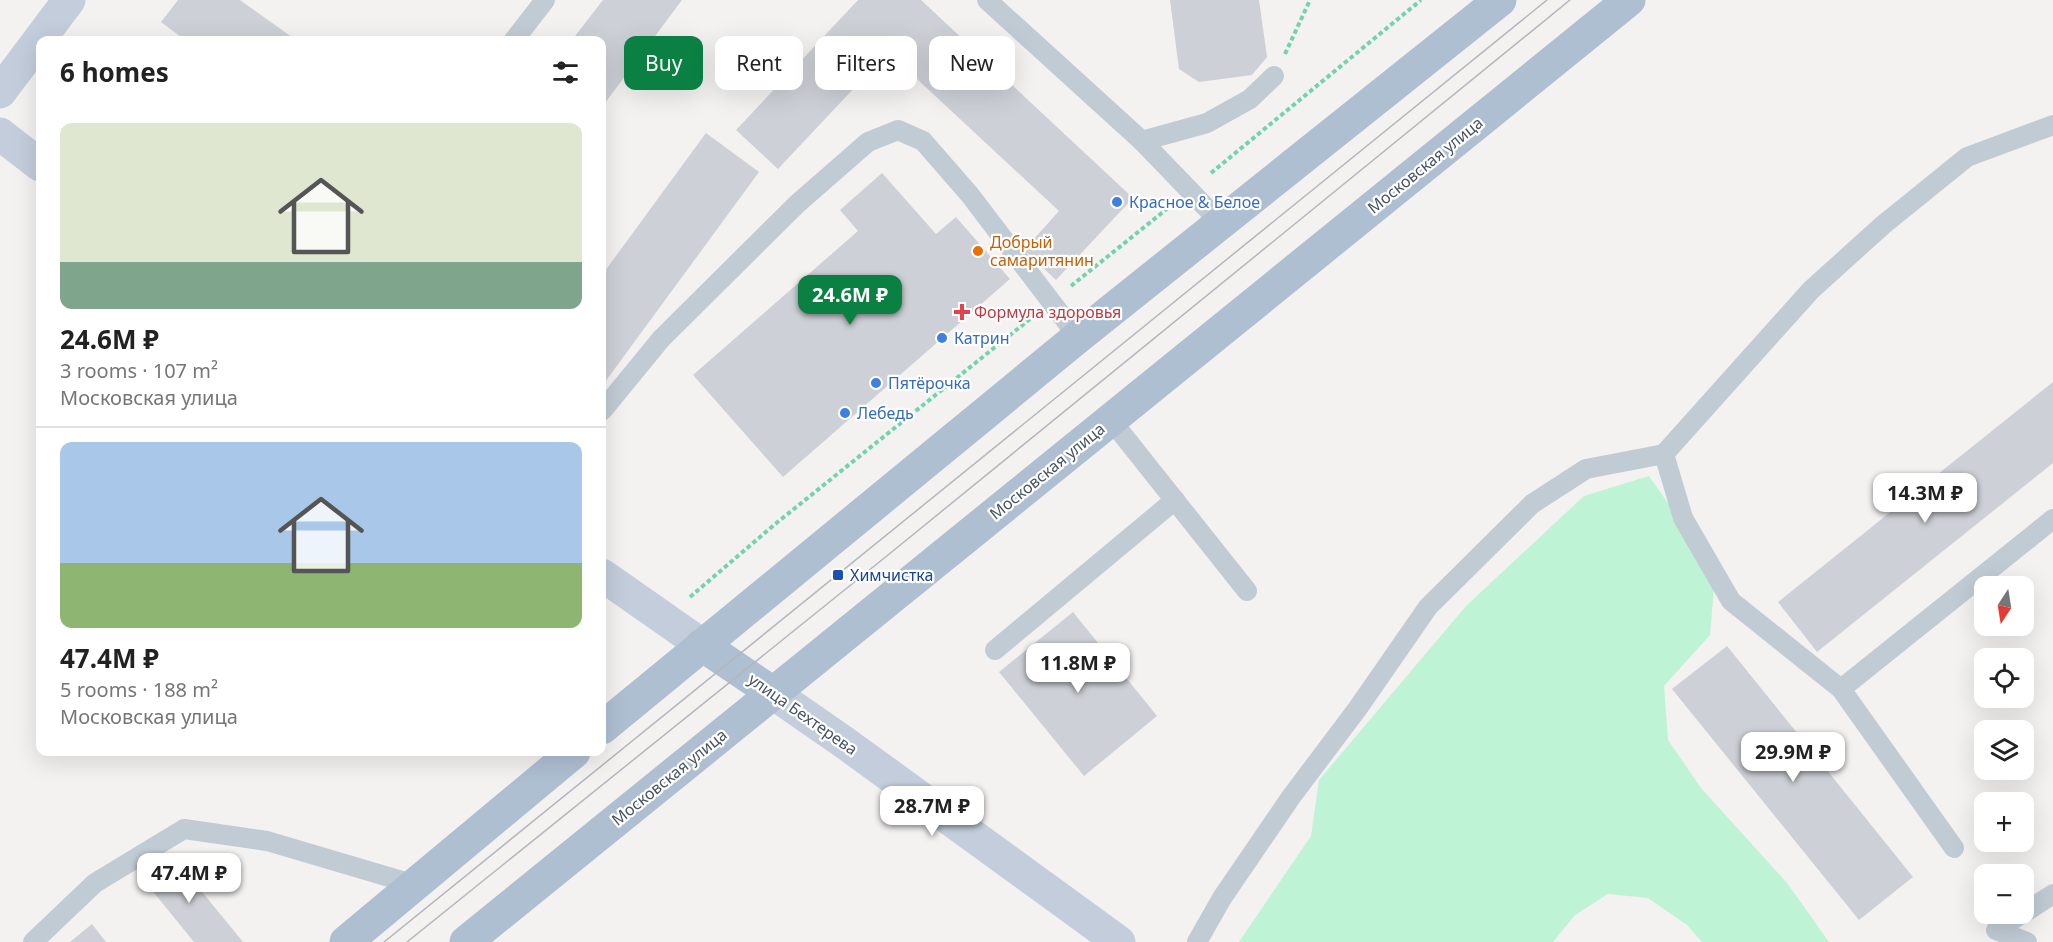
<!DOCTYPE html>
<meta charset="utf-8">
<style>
:root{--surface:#fff;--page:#f2f2f2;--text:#222;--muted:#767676;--line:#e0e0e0;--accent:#0b8043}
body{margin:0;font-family:"Noto Sans",sans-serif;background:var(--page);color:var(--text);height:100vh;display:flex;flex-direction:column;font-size:22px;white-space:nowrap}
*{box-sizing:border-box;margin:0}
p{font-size:20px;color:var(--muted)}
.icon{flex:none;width:33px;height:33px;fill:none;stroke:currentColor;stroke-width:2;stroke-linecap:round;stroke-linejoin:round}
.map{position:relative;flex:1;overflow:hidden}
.details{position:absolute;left:36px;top:36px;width:570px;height:720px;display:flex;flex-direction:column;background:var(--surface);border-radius:12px;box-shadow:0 6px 24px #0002}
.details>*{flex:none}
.banner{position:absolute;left:624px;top:36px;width:570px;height:54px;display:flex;gap:12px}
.needle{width:39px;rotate:192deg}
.fabs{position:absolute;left:1974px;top:576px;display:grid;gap:12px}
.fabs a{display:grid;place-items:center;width:60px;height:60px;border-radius:12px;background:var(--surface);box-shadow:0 6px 24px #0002;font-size:30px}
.price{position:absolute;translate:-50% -51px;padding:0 14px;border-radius:12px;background:#fff;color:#222;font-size:20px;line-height:39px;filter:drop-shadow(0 2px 3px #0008)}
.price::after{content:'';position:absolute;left:50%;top:36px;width:18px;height:14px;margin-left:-9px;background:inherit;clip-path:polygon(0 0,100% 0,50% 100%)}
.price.on{background:var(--accent);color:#fff}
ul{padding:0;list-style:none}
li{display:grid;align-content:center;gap:12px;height:318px;padding:0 24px}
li+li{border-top:2px solid var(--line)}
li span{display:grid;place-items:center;height:186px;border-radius:12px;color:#555}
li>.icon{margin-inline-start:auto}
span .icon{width:108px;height:108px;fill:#fffc;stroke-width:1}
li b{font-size:26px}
h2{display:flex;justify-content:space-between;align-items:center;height:72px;padding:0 24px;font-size:26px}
.tag{padding:0 21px;border-radius:12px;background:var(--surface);box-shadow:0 6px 24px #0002;font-size:21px;line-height:54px}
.tag.on{background:var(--accent);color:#fff}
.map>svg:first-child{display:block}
.green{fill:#bef3d5}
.building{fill:#cdd0d6}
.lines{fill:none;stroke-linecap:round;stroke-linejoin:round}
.path{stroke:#73d4a9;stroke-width:4;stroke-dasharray:4.5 3;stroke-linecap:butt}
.lane{stroke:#c1cbd4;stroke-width:20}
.secondary{stroke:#c3cddb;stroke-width:33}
.primary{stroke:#afbfd2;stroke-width:33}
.tram{stroke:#b3b6bc;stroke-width:1.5}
.shop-dot{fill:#3f7fe0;stroke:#fff;stroke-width:2}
.food-dot{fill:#e8710a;stroke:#fff;stroke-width:2}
.health-dot{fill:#e0444e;stroke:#fff;stroke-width:2}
.transit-dot{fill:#1a4fb4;stroke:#fff;stroke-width:2}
.labels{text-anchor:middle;stroke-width:4.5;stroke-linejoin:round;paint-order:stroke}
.street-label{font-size:16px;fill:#475461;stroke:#fff}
.shop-label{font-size:16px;fill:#366cbe;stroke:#fff;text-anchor:start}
.food-label{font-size:16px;fill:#c56008;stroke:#fff;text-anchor:start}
.health-label{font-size:16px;fill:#be3a42;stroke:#fff;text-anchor:start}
.transit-label{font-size:16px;fill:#164399;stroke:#fff;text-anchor:start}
</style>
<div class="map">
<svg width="2053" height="942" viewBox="0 0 2053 942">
<rect width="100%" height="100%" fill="#f4f1f1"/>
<path class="green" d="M1649,476L1677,516L1714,588L1710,635L1664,686L1668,740L1701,788L1787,883L1829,942H1702L1687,925L1648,898L1608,894L1575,915L1553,942H1239L1311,836L1319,780L1466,606L1584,496Z"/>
<g class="building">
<path d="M178,0H240L296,40H185L161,22Z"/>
<path d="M603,0H682L602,107V40H572Z"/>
<path d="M858,0H921L1133,198L1056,280L1024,250L1059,211L888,52L778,169L736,130Z"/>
<path d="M1170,0H1259L1267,57L1252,75L1199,82L1179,69Z"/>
<path d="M706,133L759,172L605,382L602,379V275Z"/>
<path d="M882,173L936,234L956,217L1010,279L783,477L693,375L858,231L840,210Z"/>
<path d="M2053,382V463L1817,652L1778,602Z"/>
<path d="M1073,612L1157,716L1084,776L999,672Z"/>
<path d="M1727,646L1913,877L1859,920L1672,689Z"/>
<path d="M171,854L243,942H194L142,878Z"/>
<path d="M92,924L106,942H70Z"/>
</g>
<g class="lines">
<g class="path">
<path d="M1285,54L1310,0"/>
<path d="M1211,173L1421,0"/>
<path d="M1071,286L1168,208"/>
<path d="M690,597L774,525L1030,319"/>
</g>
<g class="lane">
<path d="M987,0L1142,141L1221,223"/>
<path d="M514,40L545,0"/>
<path d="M1142,141L1207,123L1250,99L1274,76"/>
<path d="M602,411L661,339L797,204L868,142L898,130L923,141L970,195L1078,337"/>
<path d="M1111,420L1247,591"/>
<path d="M1664,454L1683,518L1731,601L1841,689L1954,848"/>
<path d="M995,650L1175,500"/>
<path d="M1841,689L2053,519"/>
<path d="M2024,913L2053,894"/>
<path d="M2022,914L1996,930L2027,942"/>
<path d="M33,942L95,883L184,829L267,841L416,885"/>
<path d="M1197,942L1222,898L1291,797L1358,708L1428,607L1532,504L1586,469L1664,454L1811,290L1883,225L1967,157L2053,125"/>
</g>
<g class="secondary">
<path d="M0,92L69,0"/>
<path d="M0,134L40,165"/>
<path d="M602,575L702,645"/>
<path d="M773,693L845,743L1119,942"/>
</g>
<g class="primary">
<path d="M702,645L773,693"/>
<path d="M602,728L1078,337L1500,0"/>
<path d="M346,942L574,752"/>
<path d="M466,942L1629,0"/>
</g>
<g class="tram">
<path d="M384,942L1547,0"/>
<path d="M407,942L888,555L1570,0"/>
</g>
</g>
<g class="shop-dot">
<circle cx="1117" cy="202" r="6"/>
<circle cx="942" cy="338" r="6"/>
<circle cx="876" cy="383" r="6"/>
<circle cx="845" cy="413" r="6"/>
</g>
<circle class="food-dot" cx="978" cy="251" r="6"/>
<path class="health-dot" d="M959 303h6v6h6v6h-6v6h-6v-6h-6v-6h6z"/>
<rect class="transit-dot" x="832" y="569" width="12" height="12" rx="3"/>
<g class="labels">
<g class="street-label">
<text transform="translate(1425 165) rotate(-39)" y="6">Московская улица</text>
<text transform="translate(1047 471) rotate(-39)" y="6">Московская улица</text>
<text transform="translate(803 714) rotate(35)" y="6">улица Бехтерева</text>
<text transform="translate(669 777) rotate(-39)" y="6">Московская улица</text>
</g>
<g class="shop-label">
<text x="1129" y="208">Красное &amp; Белое</text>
<text x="954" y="344">Катрин</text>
<text x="888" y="389">Пятёрочка</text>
<text x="857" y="419">Лебедь</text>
</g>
<g class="food-label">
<text x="990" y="248">Добрый<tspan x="990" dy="18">самаритянин</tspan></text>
</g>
<g class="health-label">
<text x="974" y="318">Формула здоровья</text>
</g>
<g class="transit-label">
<text x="850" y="581">Химчистка</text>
</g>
</g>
</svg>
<div class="fabs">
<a><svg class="needle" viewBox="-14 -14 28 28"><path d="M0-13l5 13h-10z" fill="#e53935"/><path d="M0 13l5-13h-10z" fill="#767676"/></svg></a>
<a><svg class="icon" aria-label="locate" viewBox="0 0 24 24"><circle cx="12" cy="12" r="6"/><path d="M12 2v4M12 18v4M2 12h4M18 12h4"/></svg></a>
<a><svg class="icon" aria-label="layers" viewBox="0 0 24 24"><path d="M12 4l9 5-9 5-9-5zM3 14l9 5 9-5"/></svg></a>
<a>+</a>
<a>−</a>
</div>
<b class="price on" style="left:850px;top:326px">24.6M ₽</b>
<b class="price" style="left:1925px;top:524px">14.3M ₽</b>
<b class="price" style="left:1078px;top:694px">11.8M ₽</b>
<b class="price" style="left:1793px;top:783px">29.9M ₽</b>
<b class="price" style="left:932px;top:837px">28.7M ₽</b>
<b class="price" style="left:189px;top:904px">47.4M ₽</b>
<div class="banner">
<a class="tag on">Buy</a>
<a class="tag">Rent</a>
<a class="tag">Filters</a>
<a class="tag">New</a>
</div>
<section class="details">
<h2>6 homes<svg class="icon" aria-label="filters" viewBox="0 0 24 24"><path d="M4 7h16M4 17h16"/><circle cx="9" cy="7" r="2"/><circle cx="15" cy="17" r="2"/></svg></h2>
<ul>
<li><span style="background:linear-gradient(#dfe7d0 75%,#7fa58c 0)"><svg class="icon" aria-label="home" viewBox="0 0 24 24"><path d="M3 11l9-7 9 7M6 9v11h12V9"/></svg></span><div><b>24.6M ₽</b><p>3 rooms · 107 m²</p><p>Московская улица</p></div></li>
<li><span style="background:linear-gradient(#a9c7e8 65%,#8fb573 0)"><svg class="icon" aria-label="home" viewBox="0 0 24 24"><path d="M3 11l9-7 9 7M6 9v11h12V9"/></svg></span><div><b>47.4M ₽</b><p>5 rooms · 188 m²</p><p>Московская улица</p></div></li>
</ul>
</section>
</div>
